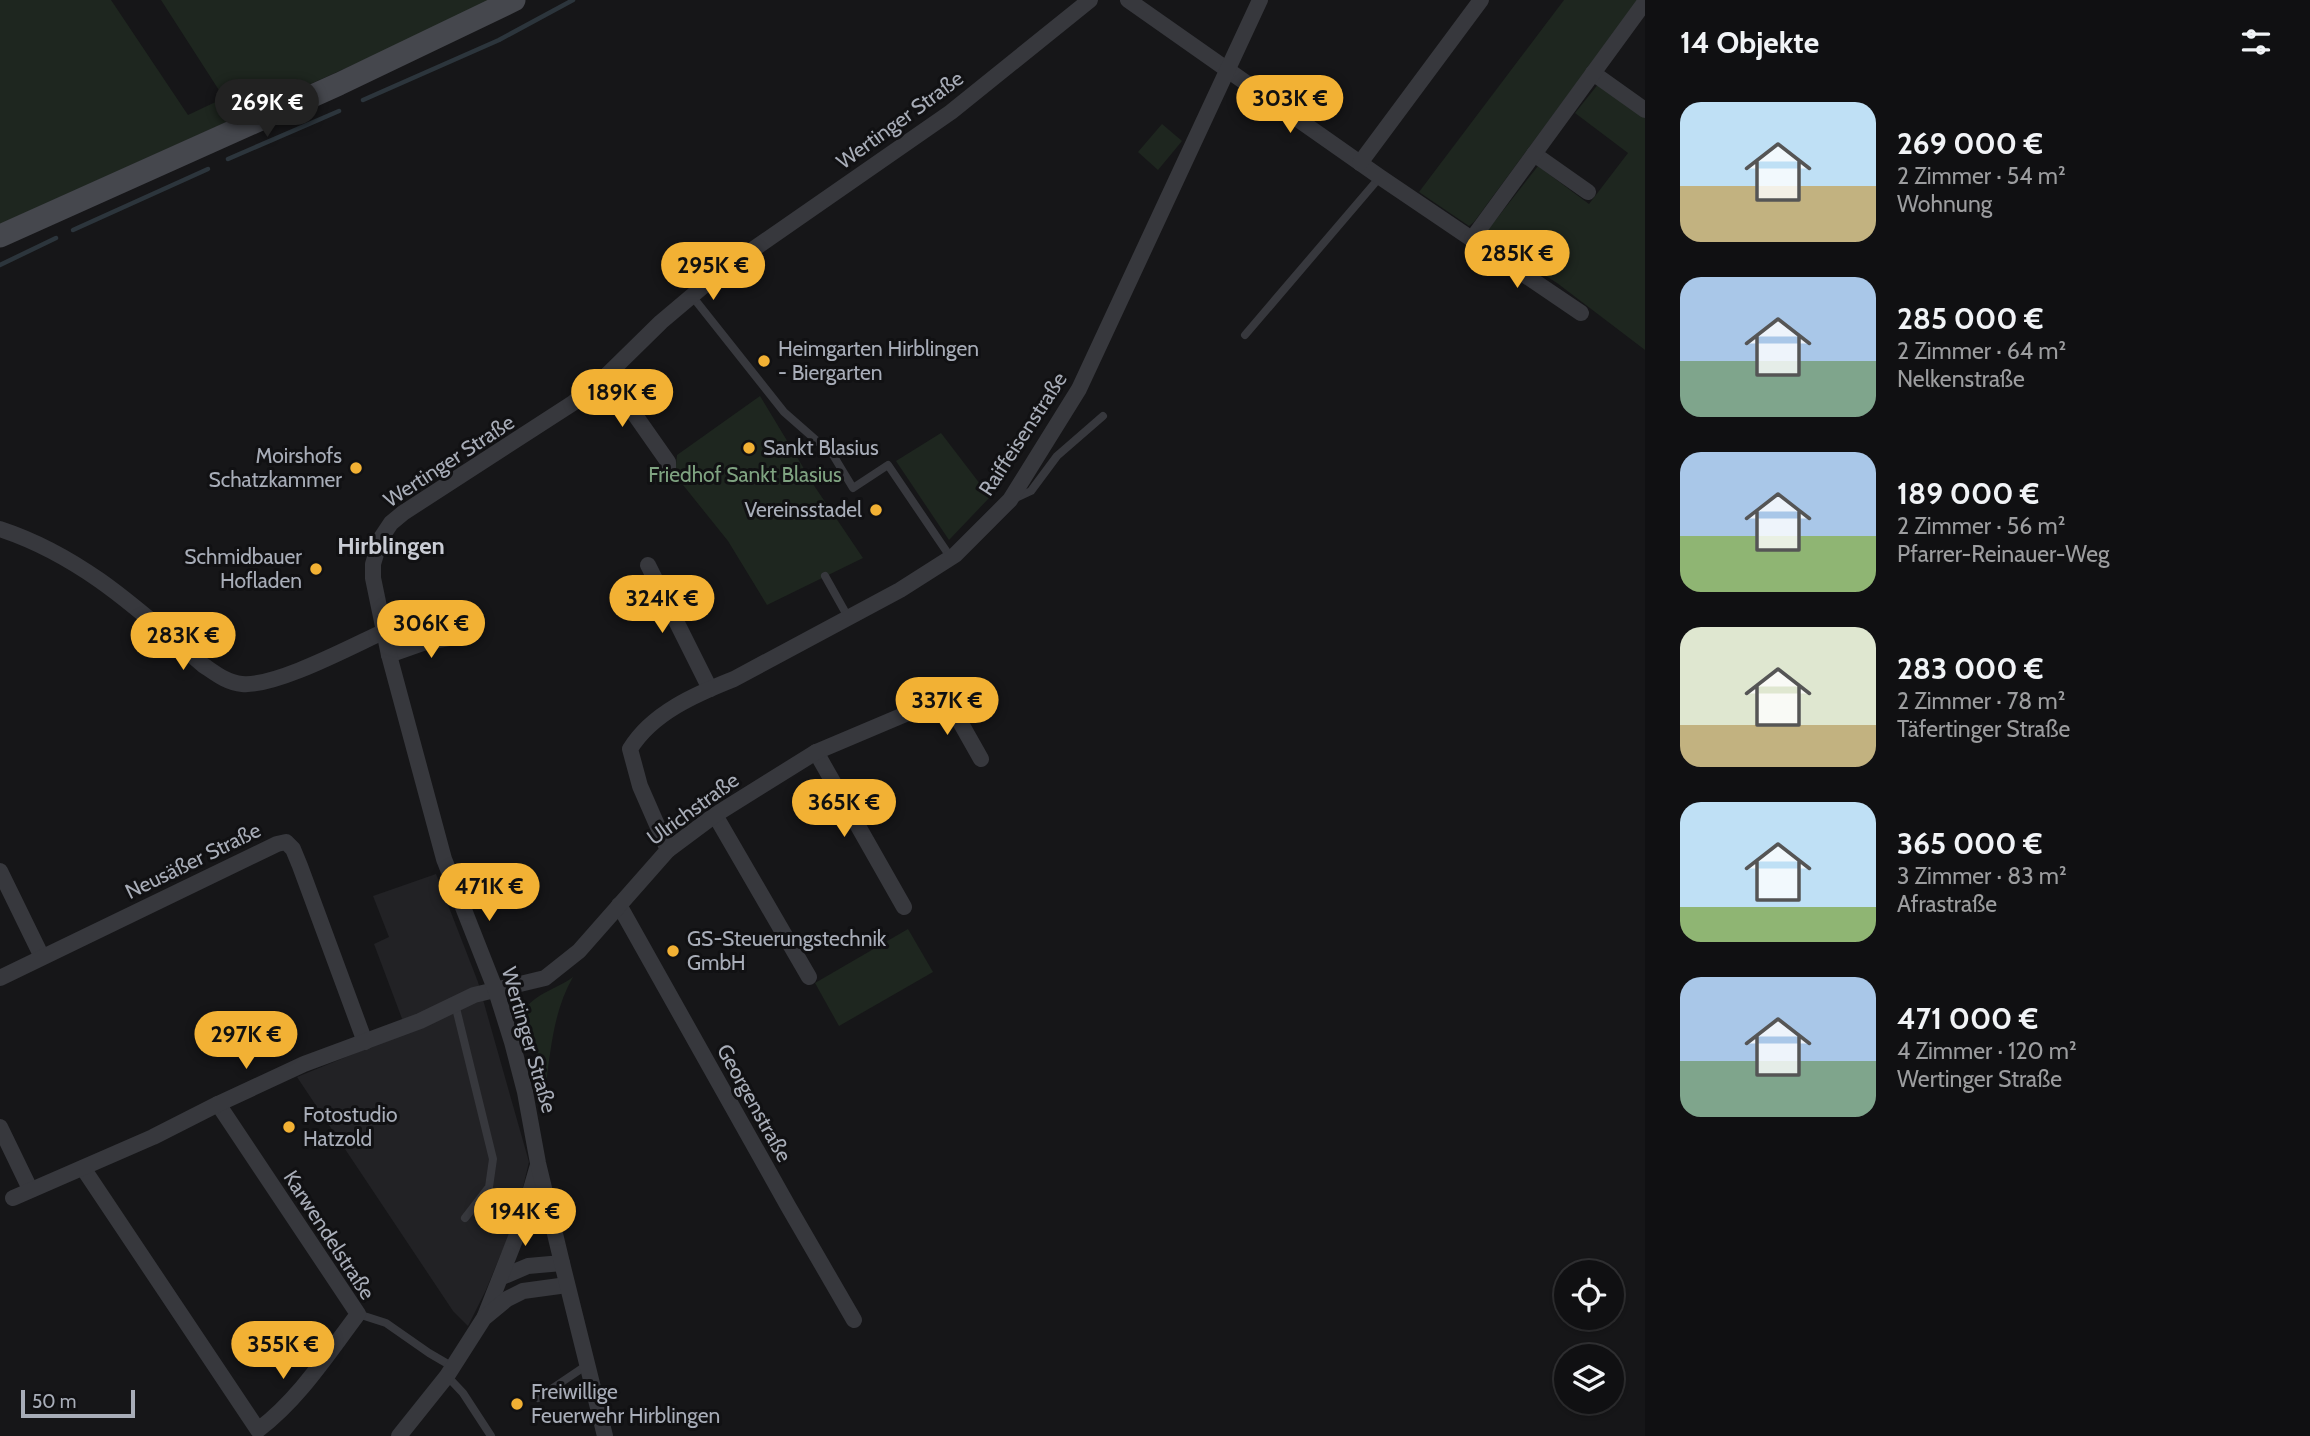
<!DOCTYPE html>
<html lang="de">
<meta charset="utf-8">
<style>
:root{--surface:#101012;--page:#19191b;--text:#f1f3f6;--muted:#9c9d9f;--line:#303032;--accent:#f2b134}
body{margin:0;font-family:Cabin,sans-serif;background:var(--page);color:var(--text);height:100vh;display:flex;flex-direction:column;font-size:26px;white-space:nowrap}
*{box-sizing:border-box;margin:0}
p{font-size:23px;color:var(--muted)}
.icon{flex:none;width:38px;height:38px;fill:none;stroke:currentColor;stroke-width:2;stroke-linecap:round;stroke-linejoin:round}
.map{position:relative;flex:1;overflow:hidden}
.side{display:flex;flex-direction:column;background:var(--surface);width:665px}
.side>*{flex:none}
.tools{position:absolute;left:1554px;top:1260px;display:grid;gap:14px}
.tools a{display:grid;place-items:center;width:70px;height:70px;border-radius:50%;background:var(--surface);box-shadow:0 2px 5px #0004,0 0 0 2px var(--line);font-size:35px}
.scale{position:absolute;left:21px;bottom:18px;width:114px;box-sizing:border-box;padding-left:7px;border:4px solid #a8adb8;border-top:0;font-size:19px;line-height:24px;white-space:nowrap;color:#a8adb8;-webkit-text-stroke:5px #111113;paint-order:stroke}
.price{position:absolute;translate:-50% -60px;padding:0 16px;border-radius:24px;background:var(--accent);color:#111;font-size:23px;line-height:46px;filter:drop-shadow(0 2px 4px #0008)}
.price::after{content:'';position:absolute;left:50%;top:42px;width:21px;height:16px;margin-left:-10px;background:inherit;clip-path:polygon(0 0,100% 0,50% 100%)}
.price.selected{background:#222;color:#fff}
ul{padding:0;list-style:none}
li{display:flex;align-items:center;gap:21px;height:175px;padding:0 35px}
li span{display:grid;place-items:center;flex:none;width:196px;height:140px;border-radius:21px;color:#555}
li>.icon{margin-inline-start:auto}
span .icon{width:84px;height:84px;fill:#fffc;stroke-width:1}
li b{font-size:30px}
h2{display:flex;justify-content:space-between;align-items:center;height:84px;padding:0 35px;font-size:30px}
main{display:flex;flex:1;min-height:0}
.map>svg:first-child{display:block}
.built{fill:#222225}
.green{fill:#1e261f}
.lines{fill:none;stroke-linecap:round;stroke-linejoin:round}
.stream{stroke:#2c353c;stroke-width:4.5}
.lane{stroke:#37383d;stroke-width:8}
.street{stroke:#37383d;stroke-width:16}
.secondary{stroke:#45474d;stroke-width:23}
.poi-dot{fill:#f2b134;stroke:#111113;stroke-width:2.5}
.labels{text-anchor:middle;stroke-width:6;stroke-linejoin:round;paint-order:stroke}
.street-label{font-size:21px;fill:#a8adb8;stroke:#111113}
.poi-label{font-size:21px;fill:#a8adb8;stroke:#111113;text-anchor:start}
.park-label{font-size:21px;fill:#7fa381;stroke:#111113}
.quarter-label{font-size:24px;font-weight:bold;fill:#c9ccd4;stroke:#111113}
</style>
<main>
<div class="map">
<svg width="1645" height="1436" viewBox="0 0 1645 1436">
<rect width="100%" height="100%" fill="#161618"/>
<path class="built" d="M436,874L478,982L529,1162L515,1220L486,1290L468,1326L453,1311L297,1077L407,1032L374,944L389,937L373,896Z"/>
<g class="green">
<path d="M0,0H111L188,115L224,98L161,0H490L415,37L0,224Z"/>
<path d="M1564,0H1638L1474,222L1469,226L1419,192Z"/>
<path d="M1599,83L1645,118V350L1557,283L1483,236L1538,166L1589,204L1628,153L1575,113Z"/>
<path d="M1162,124L1182,141L1158,170L1138,152Z"/>
<path d="M760,396L815,487L863,558L767,605L728,541L675,475L677,455Z"/>
<path d="M941,433L990,497L949,540L896,461Z"/>
<path d="M908,929L933,972L839,1026L815,983Z"/>
<path d="M573,977C554,1010 551,1047 546,1084C544,1075 542,1066 538,1058C530,1038 512,1015 535,999C547,990 561,986 573,977Z"/>
</g>
<g class="lines">
<g class="stream">
<path d="M363,100L499,40L573,0"/>
<path d="M228,159L339,111"/>
<path d="M73,230L208,169"/>
<path d="M0,265L56,238"/>
</g>
<g class="lane">
<path d="M692,296L784,412L833,455L853,488L888,465L951,558"/>
<path d="M1245,335L1380,177"/>
<path d="M1016,498L1031,491L1057,456L1103,416"/>
<path d="M825,576L848,617"/>
<path d="M455,1004L493,1159L489,1187L465,1218"/>
<path d="M358,1314L386,1323L429,1353L453,1367"/>
<path d="M447,1376L463,1393L491,1436"/>
<path d="M538,1398L587,1365"/>
</g>
<g class="street">
<path d="M1128,0L1380,177L1581,313"/>
<path d="M1593,73L1645,110"/>
<path d="M1534,154L1588,192"/>
<path d="M1360,163L1481,0"/>
<path d="M1472,239L1645,2"/>
<path d="M607,375L668,462V474"/>
<path d="M0,529C82,556 139,610 203,665C215,673 227,683 242,684C276,687 352,646 385,631"/>
<path d="M648,565L710,689"/>
<path d="M389,655L423,643L466,635"/>
<path d="M816,752L904,907"/>
<path d="M715,815L809,977"/>
<path d="M668,850L640,786L630,749C652,713 696,694 734,679L900,590L955,555L1010,500L1079,389L1260,0"/>
<path d="M0,871L42,957"/>
<path d="M619,905L788,1206L854,1320"/>
<path d="M0,978L277,844L286,842L293,849L300,866L365,1042"/>
<path d="M0,1127L30,1189"/>
<path d="M83,1168L258,1430C299,1399 327,1355 358,1314L218,1104"/>
<path d="M13,1198L153,1137L218,1104L304,1064L420,1021L474,995L545,978L579,951L668,850L715,815L816,752L946,697L981,759"/>
<path d="M502,1277L528,1266L562,1263"/>
<path d="M485,1316L520,1227L538,1165"/>
<path d="M399,1436L447,1376L484,1318L507,1299L523,1291L567,1285"/>
<path d="M605,1436L562,1263L538,1163L525,1092L512,1042L496,991L444,859L389,655L373,578V564L381,538L391,523L403,513L573,403L607,375L661,322L719,273L951,112L1090,0"/>
</g>
<path class="secondary" d="M0,236L339,84L514,0"/>
</g>
<g class="poi-dot">
<circle cx="764" cy="361" r="7"/>
<circle cx="749" cy="448" r="7"/>
<circle cx="356" cy="468" r="7"/>
<circle cx="876" cy="510" r="7"/>
<circle cx="316" cy="569" r="7"/>
<circle cx="673" cy="951" r="7"/>
<circle cx="289" cy="1127" r="7"/>
<circle cx="517" cy="1404" r="7"/>
</g>
<g class="labels">
<g class="street-label">
<text transform="translate(900 120) rotate(-36)" y="7">Wertinger Straße</text>
<text transform="translate(1023 434) rotate(-57)" y="7">Raiffeisenstraße</text>
<text transform="translate(449 461) rotate(-33)" y="7">Wertinger Straße</text>
<text transform="translate(693 809) rotate(-36)" y="7">Ulrichstraße</text>
<text transform="translate(193 861) rotate(-26)" y="7">Neusäßer Straße</text>
<text transform="translate(529 1040) rotate(74)" y="7">Wertinger Straße</text>
<text transform="translate(754 1103) rotate(61)" y="7">Georgenstraße</text>
<text transform="translate(329 1235) rotate(57)" y="7">Karwendelstraße</text>
</g>
<g class="poi-label">
<text x="778" y="356">Heimgarten Hirblingen<tspan x="778" dy="24">- Biergarten</tspan></text>
<text x="763" y="455">Sankt Blasius</text>
<text x="342" y="463" text-anchor="end">Moirshofs<tspan x="342" dy="24">Schatzkammer</tspan></text>
<text x="862" y="517" text-anchor="end">Vereinsstadel</text>
<text x="302" y="564" text-anchor="end">Schmidbauer<tspan x="302" dy="24">Hofladen</tspan></text>
<text x="687" y="946">GS-Steuerungstechnik<tspan x="687" dy="24">GmbH</tspan></text>
<text x="303" y="1122">Fotostudio<tspan x="303" dy="24">Hatzold</tspan></text>
<text x="531" y="1399">Freiwillige<tspan x="531" dy="24">Feuerwehr Hirblingen</tspan></text>
</g>
<g class="park-label">
<text x="745" y="482">Friedhof Sankt Blasius</text>
</g>
<g class="quarter-label">
<text x="391" y="554">Hirblingen</text>
</g>
</g>
</svg>
<div class="tools">
<a><svg class="icon" aria-label="locate" viewBox="0 0 24 24"><circle cx="12" cy="12" r="6"/><path d="M12 2v4M12 18v4M2 12h4M18 12h4"/></svg></a>
<a><svg class="icon" aria-label="layers" viewBox="0 0 24 24"><path d="M12 4l9 5-9 5-9-5zM3 14l9 5 9-5"/></svg></a>
</div>
<div class="scale">50 m</div>
<b class="price" style="left:1290px;top:135px">303K €</b>
<b class="price selected" style="left:267px;top:139px">269K €</b>
<b class="price" style="left:1517px;top:290px">285K €</b>
<b class="price" style="left:713px;top:302px">295K €</b>
<b class="price" style="left:622px;top:429px">189K €</b>
<b class="price" style="left:662px;top:635px">324K €</b>
<b class="price" style="left:431px;top:660px">306K €</b>
<b class="price" style="left:183px;top:672px">283K €</b>
<b class="price" style="left:947px;top:737px">337K €</b>
<b class="price" style="left:844px;top:839px">365K €</b>
<b class="price" style="left:489px;top:923px">471K €</b>
<b class="price" style="left:246px;top:1071px">297K €</b>
<b class="price" style="left:525px;top:1248px">194K €</b>
<b class="price" style="left:283px;top:1381px">355K €</b>
</div>
<section class="side">
<h2>14 Objekte<svg class="icon" aria-label="filters" viewBox="0 0 24 24"><path d="M4 7h16M4 17h16"/><circle cx="9" cy="7" r="2"/><circle cx="15" cy="17" r="2"/></svg></h2>
<ul>
<li><span style="background:linear-gradient(#bfe0f5 60%,#c2b280 0)"><svg class="icon" aria-label="home" viewBox="0 0 24 24"><path d="M3 11l9-7 9 7M6 9v11h12V9"/></svg></span><div><b>269 000 €</b><p>2 Zimmer · 54 m²</p><p>Wohnung</p></div></li>
<li><span style="background:linear-gradient(#a9c7e8 60%,#7fa58c 0)"><svg class="icon" aria-label="home" viewBox="0 0 24 24"><path d="M3 11l9-7 9 7M6 9v11h12V9"/></svg></span><div><b>285 000 €</b><p>2 Zimmer · 64 m²</p><p>Nelkenstraße</p></div></li>
<li><span style="background:linear-gradient(#a9c7e8 60%,#8fb573 0)"><svg class="icon" aria-label="home" viewBox="0 0 24 24"><path d="M3 11l9-7 9 7M6 9v11h12V9"/></svg></span><div><b>189 000 €</b><p>2 Zimmer · 56 m²</p><p>Pfarrer-Reinauer-Weg</p></div></li>
<li><span style="background:linear-gradient(#dfe7d0 70%,#c2b280 0)"><svg class="icon" aria-label="home" viewBox="0 0 24 24"><path d="M3 11l9-7 9 7M6 9v11h12V9"/></svg></span><div><b>283 000 €</b><p>2 Zimmer · 78 m²</p><p>Täfertinger Straße</p></div></li>
<li><span style="background:linear-gradient(#bfe0f5 75%,#8fb573 0)"><svg class="icon" aria-label="home" viewBox="0 0 24 24"><path d="M3 11l9-7 9 7M6 9v11h12V9"/></svg></span><div><b>365 000 €</b><p>3 Zimmer · 83 m²</p><p>Afrastraße</p></div></li>
<li><span style="background:linear-gradient(#a9c7e8 60%,#7fa58c 0)"><svg class="icon" aria-label="home" viewBox="0 0 24 24"><path d="M3 11l9-7 9 7M6 9v11h12V9"/></svg></span><div><b>471 000 €</b><p>4 Zimmer · 120 m²</p><p>Wertinger Straße</p></div></li>
</ul>
</section>
</main>
